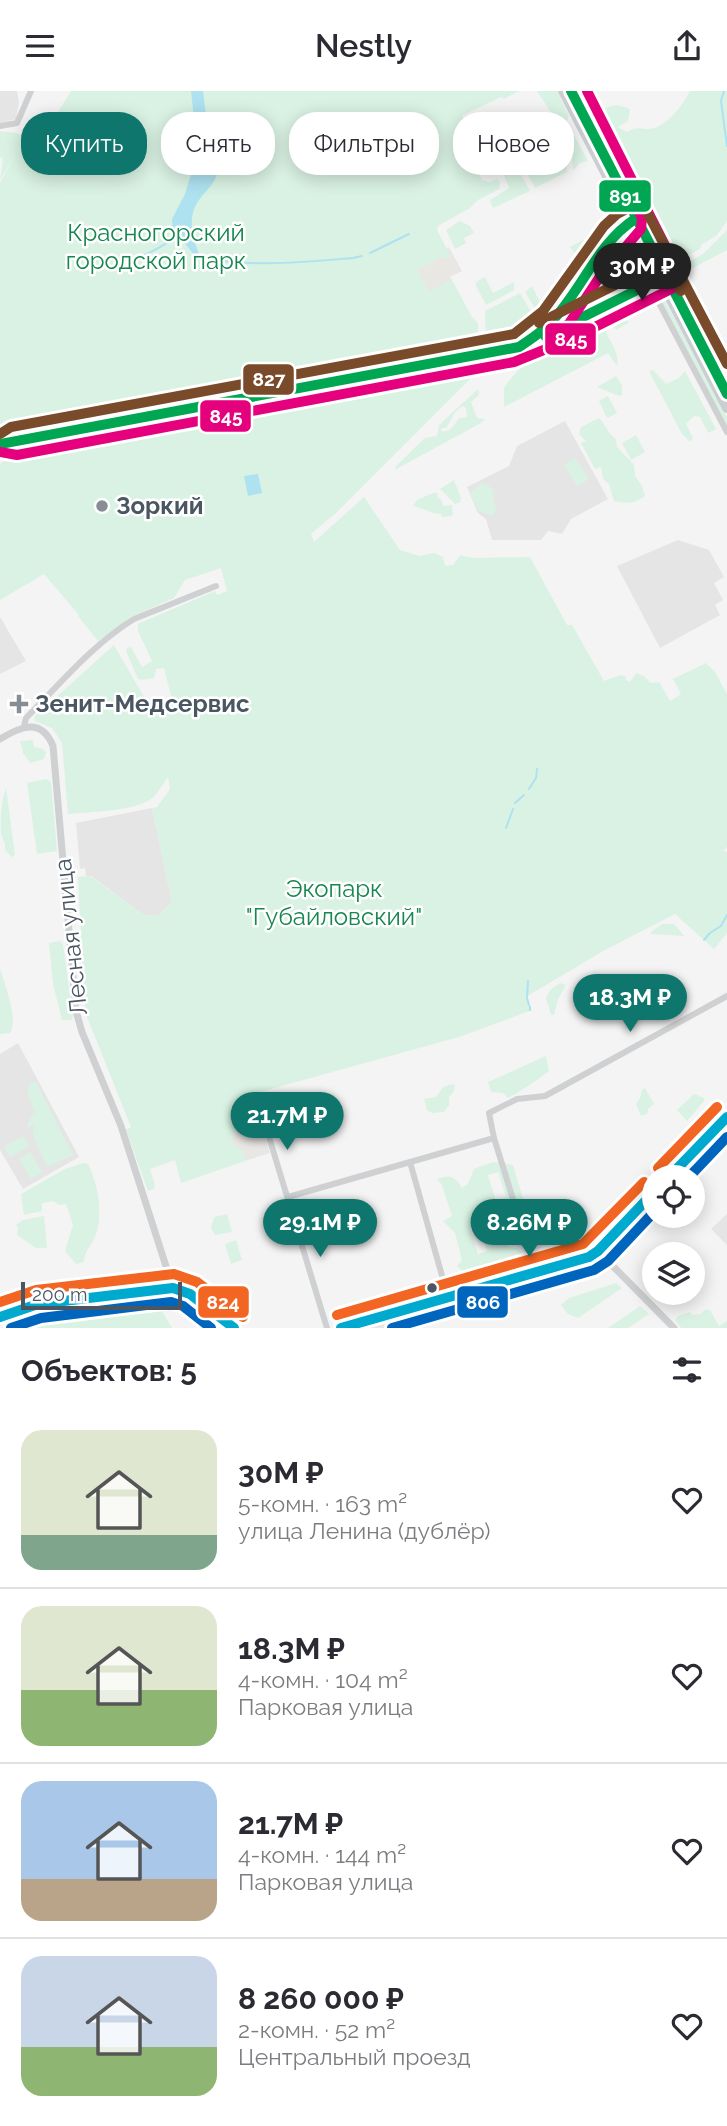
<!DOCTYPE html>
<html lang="ru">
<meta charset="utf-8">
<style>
:root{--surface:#fff;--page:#f2f2f3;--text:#2b2b33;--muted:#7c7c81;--line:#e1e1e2;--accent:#0f766e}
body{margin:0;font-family:Raleway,sans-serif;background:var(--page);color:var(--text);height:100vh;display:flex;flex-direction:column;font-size:26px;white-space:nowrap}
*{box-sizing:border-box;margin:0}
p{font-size:23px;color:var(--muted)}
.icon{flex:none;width:38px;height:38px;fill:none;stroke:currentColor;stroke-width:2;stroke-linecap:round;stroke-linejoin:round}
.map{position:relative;height:1237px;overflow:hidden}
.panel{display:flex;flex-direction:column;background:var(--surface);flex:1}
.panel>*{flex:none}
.top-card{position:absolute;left:21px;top:21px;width:686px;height:63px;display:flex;gap:14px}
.fabs{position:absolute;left:642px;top:1074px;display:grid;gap:14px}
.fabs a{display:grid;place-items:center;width:63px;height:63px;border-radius:50%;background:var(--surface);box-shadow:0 4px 18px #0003;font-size:35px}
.scale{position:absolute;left:21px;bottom:18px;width:161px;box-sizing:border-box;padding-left:7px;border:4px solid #4a5661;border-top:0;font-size:19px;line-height:24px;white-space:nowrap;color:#4a5661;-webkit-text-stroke:5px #fff;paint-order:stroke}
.price{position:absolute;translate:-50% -60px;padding:0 16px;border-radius:24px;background:var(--accent);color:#fff;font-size:23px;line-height:46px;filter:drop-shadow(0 2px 4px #0008)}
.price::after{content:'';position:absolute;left:50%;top:42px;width:21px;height:16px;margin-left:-10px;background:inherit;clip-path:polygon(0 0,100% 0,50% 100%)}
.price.selected{background:#222;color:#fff}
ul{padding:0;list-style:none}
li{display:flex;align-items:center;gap:21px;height:175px;padding:0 21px}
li+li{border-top:2px solid var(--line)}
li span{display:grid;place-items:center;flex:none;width:196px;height:140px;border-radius:21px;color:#555}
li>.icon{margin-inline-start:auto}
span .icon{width:84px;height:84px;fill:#fffc;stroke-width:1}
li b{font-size:30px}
h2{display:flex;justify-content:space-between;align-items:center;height:84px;padding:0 21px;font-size:30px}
.chip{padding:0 24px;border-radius:28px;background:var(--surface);box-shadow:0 4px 18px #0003;font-size:24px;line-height:63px}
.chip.selected{background:var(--accent);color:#fff}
header{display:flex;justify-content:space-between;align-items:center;height:91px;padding:0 21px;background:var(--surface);font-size:32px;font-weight:600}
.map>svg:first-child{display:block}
.commercial{fill:#e8e7e3}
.education{fill:#e6e5e6}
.green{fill:#d9f2e3;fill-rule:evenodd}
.water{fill:#aee2f0}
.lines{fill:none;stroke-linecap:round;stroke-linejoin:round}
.stream{stroke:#aee2f0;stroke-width:2}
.minor{stroke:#ced0d2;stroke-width:6}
.tertiary{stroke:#ced0d2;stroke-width:7}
.secondary{stroke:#ced0d4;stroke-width:9}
.primary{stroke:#caced1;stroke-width:10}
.bus-1-casing{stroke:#fff;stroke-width:16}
.bus-2-casing{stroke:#fff;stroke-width:16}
.bus-3-casing{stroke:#fff;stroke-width:16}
.bus-4-casing{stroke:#fff;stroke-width:16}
.bus-5-casing{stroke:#fff;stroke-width:16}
.bus-6-casing{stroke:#fff;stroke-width:16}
.bus-1{stroke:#00a651;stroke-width:10}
.bus-2{stroke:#e5007d;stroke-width:10}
.bus-3{stroke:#7a4b2a;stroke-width:10}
.bus-4{stroke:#00a9ce;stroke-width:10}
.bus-5{stroke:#0065bd;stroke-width:10}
.bus-6{stroke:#f26522;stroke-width:10}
.poi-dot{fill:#868d94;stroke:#fff;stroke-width:2.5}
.bus-dot{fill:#4a5661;stroke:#fff;stroke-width:2.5}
.labels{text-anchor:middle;stroke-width:5;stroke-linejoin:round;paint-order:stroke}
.park-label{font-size:24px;fill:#17864f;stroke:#fff}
.poi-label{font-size:24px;font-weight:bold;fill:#4a5661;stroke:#fff;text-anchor:start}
.street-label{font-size:24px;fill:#4a5661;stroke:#fff}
.line-badge{stroke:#fff;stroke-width:2.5}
.badge-label{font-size:19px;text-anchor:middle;font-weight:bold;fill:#fff}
</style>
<header><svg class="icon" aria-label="menu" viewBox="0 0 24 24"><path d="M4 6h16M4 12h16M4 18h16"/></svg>Nestly<svg class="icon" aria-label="share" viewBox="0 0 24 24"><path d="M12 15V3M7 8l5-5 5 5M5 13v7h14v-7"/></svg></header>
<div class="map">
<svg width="727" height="1237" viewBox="0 0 727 1237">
<rect width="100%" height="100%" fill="#f4f4f4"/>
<g class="commercial">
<path d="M449,156L462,180L450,186L452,189L429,201L417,179L439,166L437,162Z"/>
<path d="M261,1032L270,1062L245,1070L242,1059L235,1056L231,1048L236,1040Z"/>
<path d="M414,1226L418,1237H361L376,1233H384Z"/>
</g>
<g class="education">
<path d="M0,0H17L19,12L16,28L0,32Z"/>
<path d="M565,330L608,408L571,428L562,443L548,440L541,449H492L486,428L478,422L467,396L509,375L517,355Z"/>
<path d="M678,449L709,459L724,486L714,492L723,509L715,514L720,524L660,557L617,475Z"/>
<path d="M0,526L26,570L0,583Z"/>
<path d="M152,717L172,811L159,824H144L91,785H86L85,777L80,778L76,732Z"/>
<path d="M18,952L79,1066L23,1098L0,1059V963Z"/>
<path d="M727,1123V1154L711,1138Z"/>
</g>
<g class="green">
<path d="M71,0H519L504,8L501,6L463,24V30L458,39L464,55L469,61V73L478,79L482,89L489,91L497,88L500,91L499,98L478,109L470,117L438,135L437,139L450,164L449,168L440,166L417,179L429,200L452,189L472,226L478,232V249L475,254L11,343L0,337V92L16,62L0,89L3,68L0,66V40L16,42L25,46L32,33L53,29Z"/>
<path d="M537,0H557L569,25L566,32H558Z"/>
<path d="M690,0H727V130L716,145L701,154L700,158C690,164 680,168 669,164L660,148L649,142L640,125L641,120L651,115V103L639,110L634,102H629L625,98L592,27L594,22C611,16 612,10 630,18L628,30L618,36L627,41C637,35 639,38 649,38C666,37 683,14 690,0Z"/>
<path d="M574,44L588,70L580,72L573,79L571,57L566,48Z"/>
<path d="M561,51L566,58L567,81L535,97L522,73Z"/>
<path d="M516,75L530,100L493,117L490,109L509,97L503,82Z"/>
<path d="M460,130L470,135L474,142L464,147L466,152L455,158L446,139Z"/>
<path d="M611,135L613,138L581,172L570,156Z"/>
<path d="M727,139V159L678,185L675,179L703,163Z"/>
<path d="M621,145H626L631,149L651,183L650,187L561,232L560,227L588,184Z"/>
<path d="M485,186L493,202L514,191V199L486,214L476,195V191Z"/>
<path d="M532,195L548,227L543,231L525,201Z"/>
<path d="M520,202L538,233C531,250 502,253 486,253L485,220Z"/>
<path d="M661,202L727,326V336L661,210L664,208Z"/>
<path d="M624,221L628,232L616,239L610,227Z"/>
<path d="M599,233H604C606,249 620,257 617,275L608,262L504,316V297C520,273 547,253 572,240C580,236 590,237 599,233Z"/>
<path d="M481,268L485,273L336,422L311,443L314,451L364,406L400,459L420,465L434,462L443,466L445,475L453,474L460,464L474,467L530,466L567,534H572L604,590L621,584L626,586V589L630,591L636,582L644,585L651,592L659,591L670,610L681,603L673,588L706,572L715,581L727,603V756L723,760L727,761V842L714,858L675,823L605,859L529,904L527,907L532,919L459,946L260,1001L262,1020L257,1028V1034L236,1040L231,1047L235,1056L242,1058L245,1070L181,1092L175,1069L150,1078L155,1094L154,1098L148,1100L126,1039L131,1036L85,921L78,786L90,785L144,824H159L172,811L152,717L157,716L170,698L168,686C163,692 158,703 151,708C134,720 91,721 68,723L62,652L52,637L35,630L34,626L114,554L151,618L173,613L164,577L156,578L154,587L143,589L138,588L126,560L127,557L131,556L142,576L152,570L138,540V533L215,500L217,504L227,500L221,477L185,489L174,507L131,526L98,550L78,525L79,524L44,483L0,509V373L13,361L186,331L187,324L195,322Z"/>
<path d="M653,279L666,293L679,287L685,280L716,338L708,342L700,326L694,325L686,333L693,347L690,351L682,343L649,280Z"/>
<path d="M616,285L622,295V304L619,305L597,296Z"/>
<path d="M478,298L479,304L471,311L477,327L485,328L481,332L396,378L395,376L425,347L437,345L439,334ZM463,315L466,317L467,326L459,327C455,333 450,342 441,340L442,337H446L456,320Z"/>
<path d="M608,305L617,322L607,327L599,310Z"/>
<path d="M599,327C606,334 608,343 616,348L617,356L634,374L635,385L642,395L645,405C633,413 628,413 614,410L609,393L603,388L601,376L595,378L581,352L586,350L579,343L581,336Z"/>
<path d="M636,344L645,361L631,369L622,352Z"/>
<path d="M575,367L589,388L577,395L564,374Z"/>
<path d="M454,389L461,407L460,411L455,413L440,398Z"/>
<path d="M482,392L495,399L493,405L496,420L492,425L479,420L470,402Z"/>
<path d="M433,402H438L437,405L442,410L443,415L452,414L453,425L442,426L441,423C430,423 424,417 413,415L417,409Z"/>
<path d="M33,649L34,656L43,658L46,661L44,668L30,672L23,662L20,650Z"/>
<path d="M46,688L51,691L57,760L37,763L27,692Z"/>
<path d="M6,697L15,764L12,766L5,759C6,751 3,751 1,743C0,730 1,710 6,697Z"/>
<path d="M662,833H674L684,845L651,843V841Z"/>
<path d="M60,850L63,853L73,925L72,929H62L53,893L49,852Z"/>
<path d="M0,877C4,892 19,928 10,942L0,943Z"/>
<path d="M560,892L566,894L558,908L554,924H551L546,907L551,898Z"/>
<path d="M546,965L549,980C536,990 523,999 508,1007L503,1002L491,1001L488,991Z"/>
<path d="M36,991L73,1064L47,1076L33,1044L34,1032L29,1037L27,1034L32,1023L35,1024L27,999L31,992Z"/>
<path d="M452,993L455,994L454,1000L449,1006V1014L444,1021L432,1022L427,1019L424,1008L436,1006L443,996Z"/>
<path d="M645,997L654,1013L648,1018L647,1023L641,1025L636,1013L640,1007L642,999Z"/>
<path d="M694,1003L704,1007V1010L687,1030L677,1019Z"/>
<path d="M23,1045L29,1055L10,1066L4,1056Z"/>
<path d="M30,1061L42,1081L31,1088L19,1068Z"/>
<path d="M493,1071L513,1074L525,1114L538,1133L547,1125L553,1145L529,1152L520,1121L499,1127L508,1156L518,1157L523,1164L463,1180L457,1175L462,1169L455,1142L443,1130L452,1125L442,1094L437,1088C450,1083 455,1085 462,1097L468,1093L474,1078ZM498,1081L506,1106L496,1110L488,1084ZM480,1135L487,1160L478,1163L470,1138Z"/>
<path d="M83,1072L88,1073C98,1093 104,1124 95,1146C91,1155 84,1160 84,1171L76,1173L65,1160L73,1134L66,1113L59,1114L53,1110L42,1112V1120L24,1124L21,1103L65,1078Z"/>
<path d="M227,1123L232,1141L215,1144L211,1137L214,1126Z"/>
<path d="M44,1125L47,1157H36L17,1144L18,1137L16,1134L23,1129Z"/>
<path d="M236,1149L242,1169L231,1173L225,1153Z"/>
<path d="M616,1192L622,1197L578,1227L568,1223L561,1214L569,1207Z"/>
<path d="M53,1197L57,1198V1203L18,1210L0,1216V1205L52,1200Z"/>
<path d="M146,1210L160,1217L172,1237H17L36,1222L73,1219L110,1212L120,1215Z"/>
<path d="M640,1215L649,1223L628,1237H608Z"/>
<path d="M706,1218L710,1219L719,1235L727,1230V1237H681L675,1229L678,1225L690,1221L692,1224L700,1223Z"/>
</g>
<g class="water">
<path d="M191,0H203L210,57L206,62L200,61L197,56Z"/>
<path d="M198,73C207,72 214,72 218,81C214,94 206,99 199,109C187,125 192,146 199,163L196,166L183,150L173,148L172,128L185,103L192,80Z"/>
<path d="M258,383L262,402L248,405L244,385Z"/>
</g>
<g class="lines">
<g class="stream">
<path d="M724,0L721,10L727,55"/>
<path d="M370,162L409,143"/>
<path d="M199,166C249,177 303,171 353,167L362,165"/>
<path d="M122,177C137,165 157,161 172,148"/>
<path d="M529,698L536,687L537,678"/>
<path d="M515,712L524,704"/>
<path d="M506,737L513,718"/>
<path d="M704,849L710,842L721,835L727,824"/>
<path d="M528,890L527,907L529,914"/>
<path d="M530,916V919"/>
</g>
<g class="minor">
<path d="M0,35L17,32L31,0"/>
<path d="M649,193L727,341"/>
<path d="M24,636L26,627C60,593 93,553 134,528L216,495"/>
<path d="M262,1023L327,1237"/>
<path d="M494,1047L536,1182"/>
<path d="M410,1071L448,1206"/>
<path d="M288,1106L494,1047L489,1022L517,1008L545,1005L727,905"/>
</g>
<g class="tertiary">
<path d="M533,251L665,185"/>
<path d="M0,353L519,256C533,247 547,238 557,225C576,200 608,141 635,128"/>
<path d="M0,648C20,636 41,626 53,655L76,920L82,941L121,1035L173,1197"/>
<path d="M598,1160L674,1237"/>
</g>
<g class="secondary">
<path d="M668,1087L727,1026"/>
<path d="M0,1226L38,1213L173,1197L190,1203L234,1237"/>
<path d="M341,1237L589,1166L598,1160L654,1101"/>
</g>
<g class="primary">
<path d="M563,0L727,317"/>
<path d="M571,0L582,25"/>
</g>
<g class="bus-1-casing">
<g id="bus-1">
<path d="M571,0L727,303"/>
<path d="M545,245L665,185"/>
<path d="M0,353L519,256C531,248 544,240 553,229C583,197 597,153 635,128"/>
</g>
</g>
<g class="bus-2-casing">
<g id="bus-2">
<path d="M549,253L568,234L599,187L641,138L642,127L631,105"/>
<path d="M0,361L17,364L514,271L571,248L673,197L678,189V180L587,0"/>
</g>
</g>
<g class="bus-3-casing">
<g id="bus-3">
<path d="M539,232L655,174C671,173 674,188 681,200"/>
<path d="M0,343L11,336L514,243L543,220L604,135L617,123L634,114L642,116L647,121L727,273"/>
</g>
</g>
<g class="bus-4-casing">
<g id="bus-4">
<path d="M668,1087L727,1026"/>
<path d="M0,1226L38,1213L173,1197L190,1203L234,1237"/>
<path d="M341,1237L589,1166L598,1160L654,1101"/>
</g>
</g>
<g class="bus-5-casing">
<g id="bus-5">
<path d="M688,1087L727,1046"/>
<path d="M11,1237L41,1227L171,1211L183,1215L211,1237"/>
<path d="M392,1237L594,1179L608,1170L654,1121"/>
</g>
</g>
<g class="bus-6-casing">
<g id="bus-6">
<path d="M658,1077L717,1016"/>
<path d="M0,1211L36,1199L174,1183L197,1191L243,1226"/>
<path d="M337,1224L583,1153L644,1091"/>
</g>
</g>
<use href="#bus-1" class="bus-1"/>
<use href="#bus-2" class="bus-2"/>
<use href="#bus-3" class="bus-3"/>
<use href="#bus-4" class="bus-4"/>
<use href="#bus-5" class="bus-5"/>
<use href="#bus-6" class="bus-6"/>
</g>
<g class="poi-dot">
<circle cx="102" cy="415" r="7"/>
<path d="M15.5 602.5h7v7h7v7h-7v7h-7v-7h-7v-7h7z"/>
</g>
<circle class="bus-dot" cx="432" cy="1197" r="6"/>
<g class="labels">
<g class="park-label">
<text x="156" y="150">Красногорский<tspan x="156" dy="28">городской парк</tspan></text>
<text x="334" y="806">Экопарк<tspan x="334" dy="28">"Губайловский"</tspan></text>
</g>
<g class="poi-label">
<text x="116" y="423">Зоркий</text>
<text x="35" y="621">Зенит-Медсервис</text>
</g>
<g class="street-label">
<text transform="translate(71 846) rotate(-96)" y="8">Лесная улица</text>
</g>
</g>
<g class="line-badge">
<rect x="598" y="88" width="54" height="34" rx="7" fill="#00a651"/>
<rect x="544" y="231" width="53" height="34" rx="7" fill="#e5007d"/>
<rect x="242" y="272" width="53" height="33" rx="7" fill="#7a4b2a"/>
<rect x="199" y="308" width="53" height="34" rx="7" fill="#e5007d"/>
<rect x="456" y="1194" width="53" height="34" rx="7" fill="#0065bd"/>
<rect x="197" y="1194" width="53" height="34" rx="7" fill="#f26522"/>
</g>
<g class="badge-label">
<text x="625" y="112">891</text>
<text x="571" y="255">845</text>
<text x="269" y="295">827</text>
<text x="226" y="332">845</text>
<text x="483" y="1218">806</text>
<text x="223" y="1218">824</text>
</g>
</svg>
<div class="fabs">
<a><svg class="icon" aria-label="locate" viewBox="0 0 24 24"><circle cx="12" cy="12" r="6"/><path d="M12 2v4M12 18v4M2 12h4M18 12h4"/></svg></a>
<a><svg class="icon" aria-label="layers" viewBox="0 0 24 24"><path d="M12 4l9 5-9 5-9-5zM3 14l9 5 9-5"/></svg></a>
</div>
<div class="scale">200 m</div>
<b class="price selected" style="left:642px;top:212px">30M ₽</b>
<b class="price" style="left:630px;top:943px">18.3M ₽</b>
<b class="price" style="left:287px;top:1061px">21.7M ₽</b>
<b class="price" style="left:320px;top:1168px">29.1M ₽</b>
<b class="price" style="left:529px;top:1168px">8.26M ₽</b>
<div class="top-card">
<a class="chip selected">Купить</a>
<a class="chip">Снять</a>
<a class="chip">Фильтры</a>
<a class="chip">Новое</a>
</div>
</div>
<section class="panel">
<h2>Объектов: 5<svg class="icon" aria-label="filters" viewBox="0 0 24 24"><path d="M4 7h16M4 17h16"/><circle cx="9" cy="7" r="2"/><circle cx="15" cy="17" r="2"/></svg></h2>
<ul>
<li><span style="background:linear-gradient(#dfe7d0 75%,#7fa58c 0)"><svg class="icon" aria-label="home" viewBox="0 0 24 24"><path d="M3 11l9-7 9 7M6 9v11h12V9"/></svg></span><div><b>30M ₽</b><p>5-комн. · 163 m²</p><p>улица Ленина (дублёр)</p></div><svg class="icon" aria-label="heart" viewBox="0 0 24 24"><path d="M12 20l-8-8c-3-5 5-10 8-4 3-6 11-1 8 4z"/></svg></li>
<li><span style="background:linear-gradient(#dfe7d0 60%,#8fb573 0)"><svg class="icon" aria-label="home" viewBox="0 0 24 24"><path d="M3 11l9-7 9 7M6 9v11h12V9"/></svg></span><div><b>18.3M ₽</b><p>4-комн. · 104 m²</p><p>Парковая улица</p></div><svg class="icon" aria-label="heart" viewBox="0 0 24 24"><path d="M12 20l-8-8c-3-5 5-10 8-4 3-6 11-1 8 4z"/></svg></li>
<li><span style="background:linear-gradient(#a9c7e8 70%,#b9a48a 0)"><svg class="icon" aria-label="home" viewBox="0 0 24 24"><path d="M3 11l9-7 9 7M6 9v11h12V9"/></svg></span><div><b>21.7M ₽</b><p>4-комн. · 144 m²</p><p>Парковая улица</p></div><svg class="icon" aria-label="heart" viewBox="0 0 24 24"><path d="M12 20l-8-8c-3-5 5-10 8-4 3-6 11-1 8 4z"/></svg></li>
<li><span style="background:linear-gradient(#c9d6e8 65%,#8fb573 0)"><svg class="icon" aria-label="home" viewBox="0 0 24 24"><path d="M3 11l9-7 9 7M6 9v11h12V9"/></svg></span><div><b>8 260 000 ₽</b><p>2-комн. · 52 m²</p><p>Центральный проезд</p></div><svg class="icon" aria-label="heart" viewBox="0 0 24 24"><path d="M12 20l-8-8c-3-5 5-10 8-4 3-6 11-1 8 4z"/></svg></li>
</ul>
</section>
